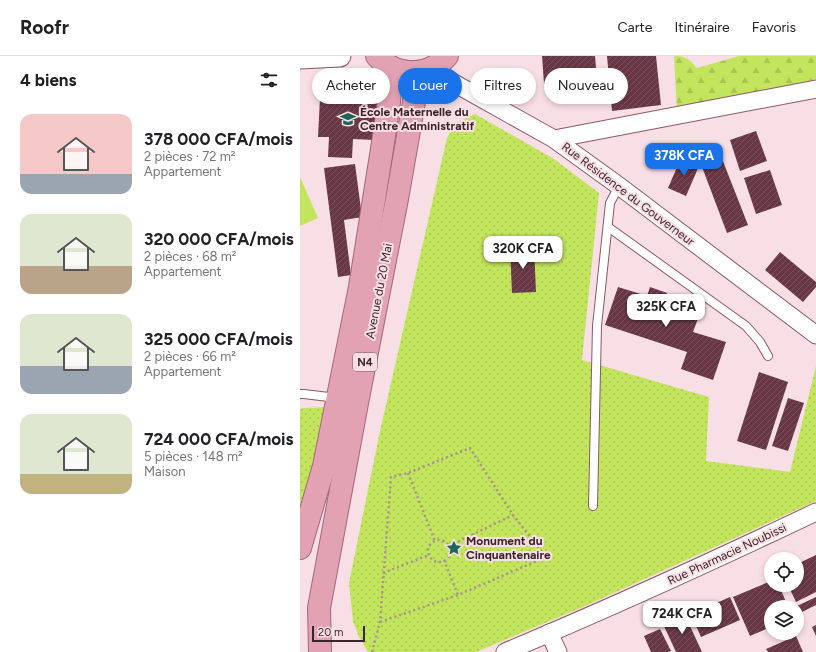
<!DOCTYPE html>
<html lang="fr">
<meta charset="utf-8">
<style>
:root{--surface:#fff;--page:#f2f2f2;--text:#202124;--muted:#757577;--line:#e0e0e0;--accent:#1a73e8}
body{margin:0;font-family:Figtree,sans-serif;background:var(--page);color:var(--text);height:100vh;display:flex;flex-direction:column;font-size:15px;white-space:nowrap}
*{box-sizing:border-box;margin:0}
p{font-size:13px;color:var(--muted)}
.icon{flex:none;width:22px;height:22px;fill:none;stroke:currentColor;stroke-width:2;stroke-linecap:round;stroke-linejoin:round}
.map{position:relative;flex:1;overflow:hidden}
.details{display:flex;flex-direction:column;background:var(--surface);width:300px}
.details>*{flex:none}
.top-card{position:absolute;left:12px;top:12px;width:380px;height:36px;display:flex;gap:8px}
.buttons{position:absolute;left:464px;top:496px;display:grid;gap:8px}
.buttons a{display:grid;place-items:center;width:40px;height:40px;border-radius:50%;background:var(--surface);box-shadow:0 2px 6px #0003;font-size:20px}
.scale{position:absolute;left:12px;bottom:10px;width:53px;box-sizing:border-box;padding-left:4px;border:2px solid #3b252b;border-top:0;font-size:11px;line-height:14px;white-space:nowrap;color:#3b252b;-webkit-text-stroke:3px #f8dfe5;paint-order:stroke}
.price{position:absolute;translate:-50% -34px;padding:0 9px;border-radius:8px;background:#fff;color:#222;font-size:13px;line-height:26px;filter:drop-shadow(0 1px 2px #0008)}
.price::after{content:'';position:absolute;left:50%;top:24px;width:12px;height:9px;margin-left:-6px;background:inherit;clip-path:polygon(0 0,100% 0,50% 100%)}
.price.active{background:var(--accent);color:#fff}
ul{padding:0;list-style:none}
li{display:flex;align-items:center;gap:12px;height:100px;padding:0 20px}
li span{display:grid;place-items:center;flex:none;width:112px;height:80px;border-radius:12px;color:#555}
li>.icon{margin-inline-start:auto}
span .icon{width:48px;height:48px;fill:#fffc;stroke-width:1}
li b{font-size:17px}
h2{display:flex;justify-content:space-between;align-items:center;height:48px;padding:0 20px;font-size:17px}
.tag{padding:0 14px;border-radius:18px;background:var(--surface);box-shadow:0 2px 6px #0003;font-size:14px;line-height:36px}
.tag.active{background:var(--accent);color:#fff}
header{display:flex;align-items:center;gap:24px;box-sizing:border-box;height:56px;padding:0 20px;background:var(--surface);border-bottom:1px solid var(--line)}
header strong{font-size:19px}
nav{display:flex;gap:22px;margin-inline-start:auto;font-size:14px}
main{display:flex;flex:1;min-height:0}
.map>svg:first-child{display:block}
.grass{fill:url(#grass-dots)}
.forest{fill:url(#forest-firs)}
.pitch{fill:#c2e55d}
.building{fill:url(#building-hatch)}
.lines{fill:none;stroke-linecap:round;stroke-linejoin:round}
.service-casing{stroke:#8b5866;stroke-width:10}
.minor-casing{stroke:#8b5866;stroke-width:19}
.tertiary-casing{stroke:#8b5866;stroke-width:23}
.trunk-casing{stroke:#a36777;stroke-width:24}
.path{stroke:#a89197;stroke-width:2.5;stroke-dasharray:2 3;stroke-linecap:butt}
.service{stroke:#fff;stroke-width:8}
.minor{stroke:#fff;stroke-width:17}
.tertiary{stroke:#fff;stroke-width:21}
.trunk{stroke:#e2a2b3;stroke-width:22}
.labels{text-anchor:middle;stroke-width:4;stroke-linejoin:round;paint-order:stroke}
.shield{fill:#f8dfe5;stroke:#745d63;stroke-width:1}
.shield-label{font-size:11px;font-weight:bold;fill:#3b252b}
.poi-label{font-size:12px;font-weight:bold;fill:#3b252b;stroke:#f8dfe5;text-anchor:start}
.street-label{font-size:12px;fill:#3b252b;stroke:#f8dfe5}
</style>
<header>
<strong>Roofr</strong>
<nav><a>Carte</a><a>Itinéraire</a><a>Favoris</a></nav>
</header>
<main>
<section class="details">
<h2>4 biens<svg class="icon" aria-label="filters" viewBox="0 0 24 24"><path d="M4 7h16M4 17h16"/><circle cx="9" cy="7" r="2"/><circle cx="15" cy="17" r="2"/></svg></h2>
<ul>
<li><span style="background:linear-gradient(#f6c9c9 75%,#9aa5b1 0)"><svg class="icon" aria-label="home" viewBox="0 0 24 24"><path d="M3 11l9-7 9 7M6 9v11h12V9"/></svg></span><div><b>378 000 CFA/mois</b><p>2 pièces · 72 m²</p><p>Appartement</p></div></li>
<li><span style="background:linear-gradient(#dfe7d0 65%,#b9a48a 0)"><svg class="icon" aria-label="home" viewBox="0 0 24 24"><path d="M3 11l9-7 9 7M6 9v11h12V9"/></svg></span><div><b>320 000 CFA/mois</b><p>2 pièces · 68 m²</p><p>Appartement</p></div></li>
<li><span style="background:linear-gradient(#dfe7d0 65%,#9aa5b1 0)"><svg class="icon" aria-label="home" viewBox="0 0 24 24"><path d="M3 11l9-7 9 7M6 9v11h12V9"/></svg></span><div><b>325 000 CFA/mois</b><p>2 pièces · 66 m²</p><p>Appartement</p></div></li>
<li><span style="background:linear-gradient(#dfe7d0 75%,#c2b280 0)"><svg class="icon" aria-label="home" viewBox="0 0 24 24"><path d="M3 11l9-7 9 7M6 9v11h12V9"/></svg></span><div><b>724 000 CFA/mois</b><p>5 pièces · 148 m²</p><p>Maison</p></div></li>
</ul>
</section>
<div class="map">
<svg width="516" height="596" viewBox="0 0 516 596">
<defs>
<pattern id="grass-dots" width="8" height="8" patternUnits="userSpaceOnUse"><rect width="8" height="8" fill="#c2e55d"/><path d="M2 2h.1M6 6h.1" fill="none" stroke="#a8c451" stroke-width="1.8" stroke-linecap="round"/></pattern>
<pattern id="forest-firs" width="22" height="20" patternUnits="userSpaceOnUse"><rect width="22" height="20" fill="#c2e55d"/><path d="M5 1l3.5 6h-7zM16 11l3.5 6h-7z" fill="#a8c451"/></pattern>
<pattern id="building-hatch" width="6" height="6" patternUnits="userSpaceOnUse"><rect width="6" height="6" fill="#683745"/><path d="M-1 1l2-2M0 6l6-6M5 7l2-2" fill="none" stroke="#7a525d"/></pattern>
</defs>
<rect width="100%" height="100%" fill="#f8dfe5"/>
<g class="grass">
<path d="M175,58L254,103L299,137L282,304L409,341L406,405L490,416L516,310V445L283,551L176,596H68L59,581L53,565L49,527L80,375L147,82L156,67Z"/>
<path d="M27,351L19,395L0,460V353L4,352Z"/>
</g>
<path class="forest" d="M374,0C386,0 389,3 397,12L439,0H516V23L488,31L377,55Z"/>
<path class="pitch" d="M0,121L18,162L0,170Z"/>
<g class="building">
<path d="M242,0H295L297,23L244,28Z"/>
<path d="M307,0H356L361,49L312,55Z"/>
<path d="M20,42L78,46L75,84L53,83L52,102L28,101L29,81H18Z"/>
<path d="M456,75L467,105L440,115L430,84Z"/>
<path d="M419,95L448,169L427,177L399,103Z"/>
<path d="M381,102L399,110L386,140L368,132Z"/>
<path d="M55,108L62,161L44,164L51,219L38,221L24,112Z"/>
<path d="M470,114L482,149L456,158L444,122Z"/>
<path d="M234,190L236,236L212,237L210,191Z"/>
<path d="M480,196L516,226V231L503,246L465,214Z"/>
<path d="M318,231L347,240L350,231L367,237L364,245L400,257L393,276L426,286L413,324L381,313L387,296L305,269Z"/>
<path d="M459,316L488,326L466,394L437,385Z"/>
<path d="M488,342L504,347L488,395L472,390Z"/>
<path d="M516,499V536L496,546L488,529H497V508Z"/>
<path d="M471,525V529H479L488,551H471V571L450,580L433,541Z"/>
<path d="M430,541L440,564L401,581L391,558Z"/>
<path d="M516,541V549L500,557L497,550Z"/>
<path d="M384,557L402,596H376L363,568Z"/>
<path d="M516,569V580L512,571Z"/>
<path d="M360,573L371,595L368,596H351L344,580Z"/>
<path d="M496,580L503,596H468L466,593Z"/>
</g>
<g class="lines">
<g class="service-casing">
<g id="service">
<path d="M308,171L446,270L460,286L468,300"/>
<path d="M0,338H4L37,342"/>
<path d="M293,450L297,270L310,147L319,130"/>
</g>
</g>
<g class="minor-casing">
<g id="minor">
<path d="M130,13L161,31L254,83L319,130L516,279"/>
<path d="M254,83L516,33"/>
<path d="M249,577L258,596"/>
<path d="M205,596C310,552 413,505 516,456"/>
</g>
</g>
<g class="tertiary-casing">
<path id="tertiary" d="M0,2L40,0"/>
</g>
<g class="trunk-casing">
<g id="trunk">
<path d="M77,0C96,21 128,22 147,0"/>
<path d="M0,492L24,410L60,231L82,93L89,46L92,12"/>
<path d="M20,596L19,552L57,347L97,143L114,46L116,16"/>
</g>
</g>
<g class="path">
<path d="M108,417L135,485"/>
<circle cx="139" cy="495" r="11"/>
<path d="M149,490L213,459"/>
<path d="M144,504L158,539"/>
<path d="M83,517L129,499"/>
<path d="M72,596L80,566L91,421L108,417L170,392L213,459L246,501L158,539L80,566"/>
</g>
<use href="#service" class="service"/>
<use href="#minor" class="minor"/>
<use href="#tertiary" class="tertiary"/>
<use href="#trunk" class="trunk"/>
</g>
<defs>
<g id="school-bare" transform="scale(1.2)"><path d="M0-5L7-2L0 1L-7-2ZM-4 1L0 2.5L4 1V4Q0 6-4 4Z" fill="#1c655b" stroke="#f8dfe5" stroke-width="2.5" paint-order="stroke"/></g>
<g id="sight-bare" transform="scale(1.2)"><path d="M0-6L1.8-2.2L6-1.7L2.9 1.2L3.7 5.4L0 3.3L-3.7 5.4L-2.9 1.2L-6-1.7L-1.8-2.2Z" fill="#1c655b" stroke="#f8dfe5" stroke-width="2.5" paint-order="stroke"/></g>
</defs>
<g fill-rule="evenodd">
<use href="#school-bare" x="48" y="63"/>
<use href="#sight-bare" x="154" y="492"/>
</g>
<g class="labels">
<rect class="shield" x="53" y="297" width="24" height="18" rx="3"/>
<g class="shield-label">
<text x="65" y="310">N4</text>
</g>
<g class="poi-label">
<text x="60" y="60">École Maternelle du<tspan x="60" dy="14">Centre Administratif</tspan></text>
<text x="166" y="489">Monument du<tspan x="166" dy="14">Cinquantenaire</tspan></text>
</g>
<g class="street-label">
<text transform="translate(328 138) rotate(37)" y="4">Rue Résidence du Gouverneur</text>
<text transform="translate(79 235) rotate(-79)" y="4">Avenue du 20 Mai</text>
<text transform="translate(427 498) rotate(-25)" y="4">Rue Pharmacie Noubissi</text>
</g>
</g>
</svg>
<div class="buttons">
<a><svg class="icon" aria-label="locate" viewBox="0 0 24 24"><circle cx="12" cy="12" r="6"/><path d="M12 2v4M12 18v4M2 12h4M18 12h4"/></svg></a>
<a><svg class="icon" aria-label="layers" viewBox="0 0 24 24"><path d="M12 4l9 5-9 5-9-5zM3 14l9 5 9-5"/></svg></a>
</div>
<div class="scale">20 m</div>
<b class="price active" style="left:384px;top:121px">378K CFA</b>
<b class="price" style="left:223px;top:214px">320K CFA</b>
<b class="price" style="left:366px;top:272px">325K CFA</b>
<b class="price" style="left:382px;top:579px">724K CFA</b>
<div class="top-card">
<a class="tag">Acheter</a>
<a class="tag active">Louer</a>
<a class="tag">Filtres</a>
<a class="tag">Nouveau</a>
</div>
</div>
</main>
